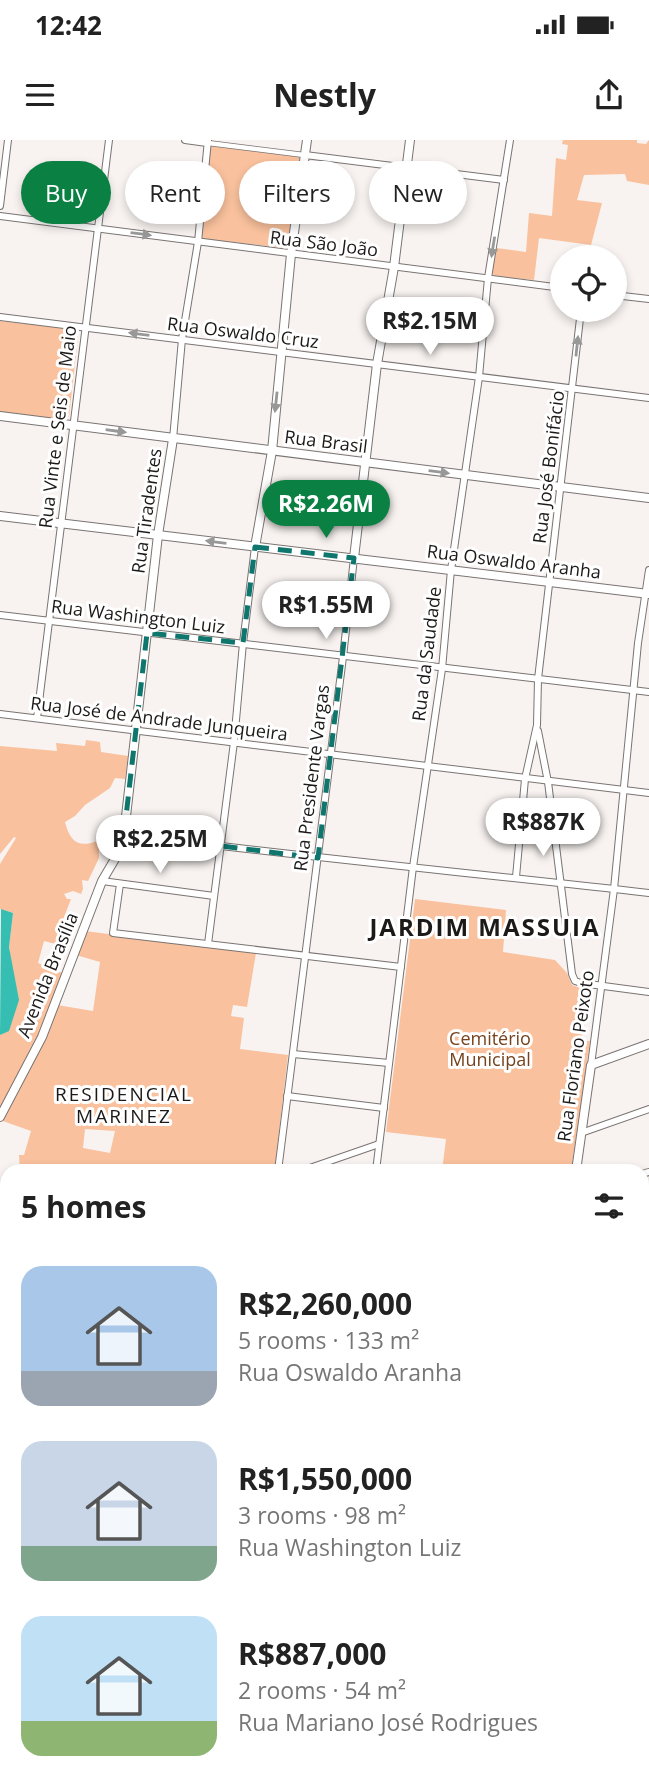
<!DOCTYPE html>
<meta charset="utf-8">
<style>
:root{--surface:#fff;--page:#f2f2f2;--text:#222;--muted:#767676;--accent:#0b8043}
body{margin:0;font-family:"Open Sans",sans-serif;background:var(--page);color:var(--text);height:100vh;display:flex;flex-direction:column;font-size:26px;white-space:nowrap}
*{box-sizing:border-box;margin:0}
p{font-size:23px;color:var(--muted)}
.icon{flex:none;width:38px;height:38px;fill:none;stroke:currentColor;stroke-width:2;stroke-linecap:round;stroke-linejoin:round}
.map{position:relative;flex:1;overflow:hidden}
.panel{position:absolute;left:0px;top:1024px;width:649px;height:625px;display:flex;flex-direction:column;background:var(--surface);border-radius:21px 21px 0 0;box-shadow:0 4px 10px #0003}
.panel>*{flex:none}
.banner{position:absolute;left:21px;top:21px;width:607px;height:63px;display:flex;gap:14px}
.tools{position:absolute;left:550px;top:105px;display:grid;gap:14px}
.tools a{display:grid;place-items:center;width:77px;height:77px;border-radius:50%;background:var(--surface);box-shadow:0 4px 10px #0003;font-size:35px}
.price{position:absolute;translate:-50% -60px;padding:0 16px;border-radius:24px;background:#fff;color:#222;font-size:23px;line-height:46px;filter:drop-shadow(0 2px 4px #0008)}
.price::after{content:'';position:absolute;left:50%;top:42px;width:21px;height:16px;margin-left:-10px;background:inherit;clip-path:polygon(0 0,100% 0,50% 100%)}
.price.selected{background:var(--accent);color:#fff}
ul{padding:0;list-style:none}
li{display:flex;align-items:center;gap:21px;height:175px;padding:0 21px}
li span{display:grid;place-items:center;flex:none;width:196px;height:140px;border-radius:21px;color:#555}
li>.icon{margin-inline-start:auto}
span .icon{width:84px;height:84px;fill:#fffc;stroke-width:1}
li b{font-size:30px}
h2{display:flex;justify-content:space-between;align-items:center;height:84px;padding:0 21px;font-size:30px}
.pill{padding:0 24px;border-radius:32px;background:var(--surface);box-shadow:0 4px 10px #0003;font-size:24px;line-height:63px}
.pill.selected{background:var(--accent);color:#fff}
.status{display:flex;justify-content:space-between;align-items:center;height:49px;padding:0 35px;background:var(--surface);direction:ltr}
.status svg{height:19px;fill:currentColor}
header{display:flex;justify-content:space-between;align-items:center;height:91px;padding:0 21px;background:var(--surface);font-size:32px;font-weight:700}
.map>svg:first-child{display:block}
.green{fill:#f9c19d;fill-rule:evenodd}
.water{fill:#35beb1}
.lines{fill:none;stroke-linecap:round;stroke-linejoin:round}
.river{stroke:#35beb1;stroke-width:12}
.pedestrian-casing{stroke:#797472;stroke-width:6}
.minor-casing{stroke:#797472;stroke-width:8}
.tertiary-casing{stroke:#797472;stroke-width:10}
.pedestrian{stroke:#fff;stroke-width:4.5}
.minor{stroke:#fff;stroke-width:6}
.tertiary{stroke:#fff;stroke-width:8}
.oneway{fill:#999898}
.marked{fill:none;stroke:#0f766e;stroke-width:5;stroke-dasharray:14 9;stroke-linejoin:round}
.labels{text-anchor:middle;stroke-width:6;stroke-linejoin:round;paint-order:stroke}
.street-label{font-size:18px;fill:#1c1a19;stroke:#fff}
.park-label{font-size:18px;fill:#76431e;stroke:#fff}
.neighbourhood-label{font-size:19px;letter-spacing:2px;fill:#1c1a19;stroke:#fff}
.district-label{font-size:24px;font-weight:bold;letter-spacing:2px;fill:#1c1a19;stroke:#fff}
</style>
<div class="status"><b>12:42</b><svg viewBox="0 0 49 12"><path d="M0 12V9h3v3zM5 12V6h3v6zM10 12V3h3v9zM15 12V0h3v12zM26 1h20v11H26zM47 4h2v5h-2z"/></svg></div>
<header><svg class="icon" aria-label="menu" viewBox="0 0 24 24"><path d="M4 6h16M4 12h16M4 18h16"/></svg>Nestly<svg class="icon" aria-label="share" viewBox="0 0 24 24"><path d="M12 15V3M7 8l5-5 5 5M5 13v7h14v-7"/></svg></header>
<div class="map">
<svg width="649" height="1648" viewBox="0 0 649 1648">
<rect width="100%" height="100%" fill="#f8f3f0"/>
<g class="green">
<path d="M563,0H637V3L646,4L649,0V45L627,41L625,34L584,35L577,60L602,63L591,105L539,98L534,140L494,136L492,133L496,108L526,112L529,73L552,76L556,18L566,20L568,5L562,4Z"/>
<path d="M211,3L300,14L289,106L285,108L204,99L201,95Z"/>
<path d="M0,181L73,189L78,197L69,277L65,280L0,273Z"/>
<path d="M86,600L100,602L101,612L128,616L125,639L115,638L110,648L85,665L75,676L65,682C70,702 79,709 99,700V718L88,741L82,740L83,749L81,754L73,751L64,754L67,759H71L59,790L66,794L63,806L44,801L38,823L62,833L39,895L0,970V895L9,890L11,823L9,806L13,773L0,769V724L16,698L14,697L0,714V606L57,611L56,603L85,606Z"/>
<path d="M415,759L506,770L503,812L555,820L567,833L572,845L580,848L582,901H590L571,1031H442L446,999L386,992Z"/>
<path d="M85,791L256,813L247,867L233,865L231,876L244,878L240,909L288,915L275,1026L257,1025L256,1031H20L19,1015H24L31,991L0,980L57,865L93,871L100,822L76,815ZM85,989L115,991L110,1013L83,1008Z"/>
<path d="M642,1158L649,1174V1648H0V1207L5,1205L7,1208V1642H642Z"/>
</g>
<path class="water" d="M1,769L13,773L9,807L19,860L9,891L0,895Z"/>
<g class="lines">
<g class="river">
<path d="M0,1313L7,1314"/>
<path d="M373,1642L377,1648"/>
</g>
<g class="pedestrian-casing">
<path id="pedestrian" d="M208,3L304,15"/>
</g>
<g class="minor-casing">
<g id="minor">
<path d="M185,0L207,3"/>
<path d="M305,15L504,40"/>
<path d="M0,66L8,0"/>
<path d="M0,76L562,148"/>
<path d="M614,155L649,159"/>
<path d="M0,177L649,258"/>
<path d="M173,299L182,199L198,102L208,0"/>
<path d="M0,475L649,552"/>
<path d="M0,574L649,653"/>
<path d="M37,578L109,0"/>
<path d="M538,591L548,642L572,834L575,841L581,843L649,852"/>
<path d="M124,694C299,717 474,733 649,753"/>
<path d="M516,737L525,639L537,585L538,539L581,170"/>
<path d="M102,741L214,756"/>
<path d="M120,744L113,793L401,827"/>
<path d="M208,804L234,602L243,503L255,407"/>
<path d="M293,914L389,923"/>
<path d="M591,925L614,749L638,503L649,430"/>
<path d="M287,956L384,968"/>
<path d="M581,993L649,969"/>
<path d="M278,1031L343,517L354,418"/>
<path d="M301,1031L379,1004"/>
<path d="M376,1031L413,727L442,529L451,430L479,237L488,138L510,0"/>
<path d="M642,1034L649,1032"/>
<path d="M648,1154L649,1165"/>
</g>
</g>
<g class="tertiary-casing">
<g id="tertiary">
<path d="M0,276L649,358"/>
<path d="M0,376L649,454"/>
<path d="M255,407L272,311L291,114L307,0"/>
<path d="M354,418L377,224L394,127L410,0"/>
<path d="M0,977L42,897L102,741L119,712L124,694L158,395L173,299"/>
<path d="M576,1031L591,925L649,904"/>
<path d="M0,1157L7,1186"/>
<path d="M0,1203L7,1200"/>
</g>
</g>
<use href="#pedestrian" class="pedestrian"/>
<use href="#minor" class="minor"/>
<use href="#tertiary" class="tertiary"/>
</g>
<defs><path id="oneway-solid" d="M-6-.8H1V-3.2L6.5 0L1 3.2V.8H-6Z" transform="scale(1.75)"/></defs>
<g class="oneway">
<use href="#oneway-solid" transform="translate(141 94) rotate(7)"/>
<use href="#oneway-solid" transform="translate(493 107) rotate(99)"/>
<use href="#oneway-solid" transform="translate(139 194) rotate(-173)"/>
<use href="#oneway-solid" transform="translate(577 206) rotate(-84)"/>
<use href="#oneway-solid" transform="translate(276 262) rotate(96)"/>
<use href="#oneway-solid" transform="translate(116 291) rotate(8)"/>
<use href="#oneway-solid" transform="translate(439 332) rotate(7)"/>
<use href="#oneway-solid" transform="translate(216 402) rotate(-173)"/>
</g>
<path class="marked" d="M255,407L354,418L318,718L124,694L147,493L243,503Z"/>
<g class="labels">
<g class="street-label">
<text transform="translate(324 104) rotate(7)" y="6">Rua São João</text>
<text transform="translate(243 193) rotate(7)" y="6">Rua Oswaldo Cruz</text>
<text transform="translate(58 287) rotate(-83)" y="6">Rua Vinte e Seis de Maio</text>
<text transform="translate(326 302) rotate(7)" y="6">Rua Brasil</text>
<text transform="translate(549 327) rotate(-83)" y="6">Rua José Bonifácio</text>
<text transform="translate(147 371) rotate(-82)" y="6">Rua Tiradentes</text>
<text transform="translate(514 422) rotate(7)" y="6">Rua Oswaldo Aranha</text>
<text transform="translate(138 477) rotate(7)" y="6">Rua Washington Luiz</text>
<text transform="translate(427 514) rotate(-83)" y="6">Rua da Saudade</text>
<text transform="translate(159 579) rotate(7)" y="6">Rua José de Andrade Junqueira</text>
<text transform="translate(312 638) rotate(-83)" y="6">Rua Presidente Vargas</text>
<text transform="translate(48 835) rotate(-68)" y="6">Avenida Brasília</text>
<text transform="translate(576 916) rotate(-82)" y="6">Rua Floriano Peixoto</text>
</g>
<g class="park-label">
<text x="490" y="905">Cemitério<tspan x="490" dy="21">Municipal</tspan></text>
</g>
<g class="neighbourhood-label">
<text x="124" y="961">RESIDENCIAL<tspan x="124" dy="22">MARINEZ</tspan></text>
</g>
<g class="district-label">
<text x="485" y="796">JARDIM MASSUIA</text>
</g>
</g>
</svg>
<div class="tools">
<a><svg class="icon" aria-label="locate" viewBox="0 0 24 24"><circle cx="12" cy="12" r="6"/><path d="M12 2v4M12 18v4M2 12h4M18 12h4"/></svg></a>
</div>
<b class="price" style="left:430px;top:217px">R$2.15M</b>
<b class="price selected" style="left:326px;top:400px">R$2.26M</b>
<b class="price" style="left:326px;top:501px">R$1.55M</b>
<b class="price" style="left:543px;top:718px">R$887K</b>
<b class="price" style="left:160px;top:735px">R$2.25M</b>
<div class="banner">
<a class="pill selected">Buy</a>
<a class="pill">Rent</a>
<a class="pill">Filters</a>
<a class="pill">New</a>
</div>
<section class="panel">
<h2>5 homes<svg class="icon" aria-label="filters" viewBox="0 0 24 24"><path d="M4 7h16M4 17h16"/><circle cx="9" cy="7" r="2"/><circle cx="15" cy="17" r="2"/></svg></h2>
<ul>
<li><span style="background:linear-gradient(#a9c7e8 75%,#9aa5b1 0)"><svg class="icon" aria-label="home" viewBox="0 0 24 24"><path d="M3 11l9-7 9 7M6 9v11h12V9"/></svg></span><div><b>R$2,260,000</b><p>5 rooms · 133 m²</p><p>Rua Oswaldo Aranha</p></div></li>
<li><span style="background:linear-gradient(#c9d6e8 75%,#7fa58c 0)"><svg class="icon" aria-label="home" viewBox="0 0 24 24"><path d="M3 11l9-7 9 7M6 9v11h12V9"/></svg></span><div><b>R$1,550,000</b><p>3 rooms · 98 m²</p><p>Rua Washington Luiz</p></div></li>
<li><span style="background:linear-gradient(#bfe0f5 75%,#8fb573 0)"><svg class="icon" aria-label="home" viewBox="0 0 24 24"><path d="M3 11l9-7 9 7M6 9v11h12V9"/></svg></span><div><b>R$887,000</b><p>2 rooms · 54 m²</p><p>Rua Mariano José Rodrigues</p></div></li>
</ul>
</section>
</div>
